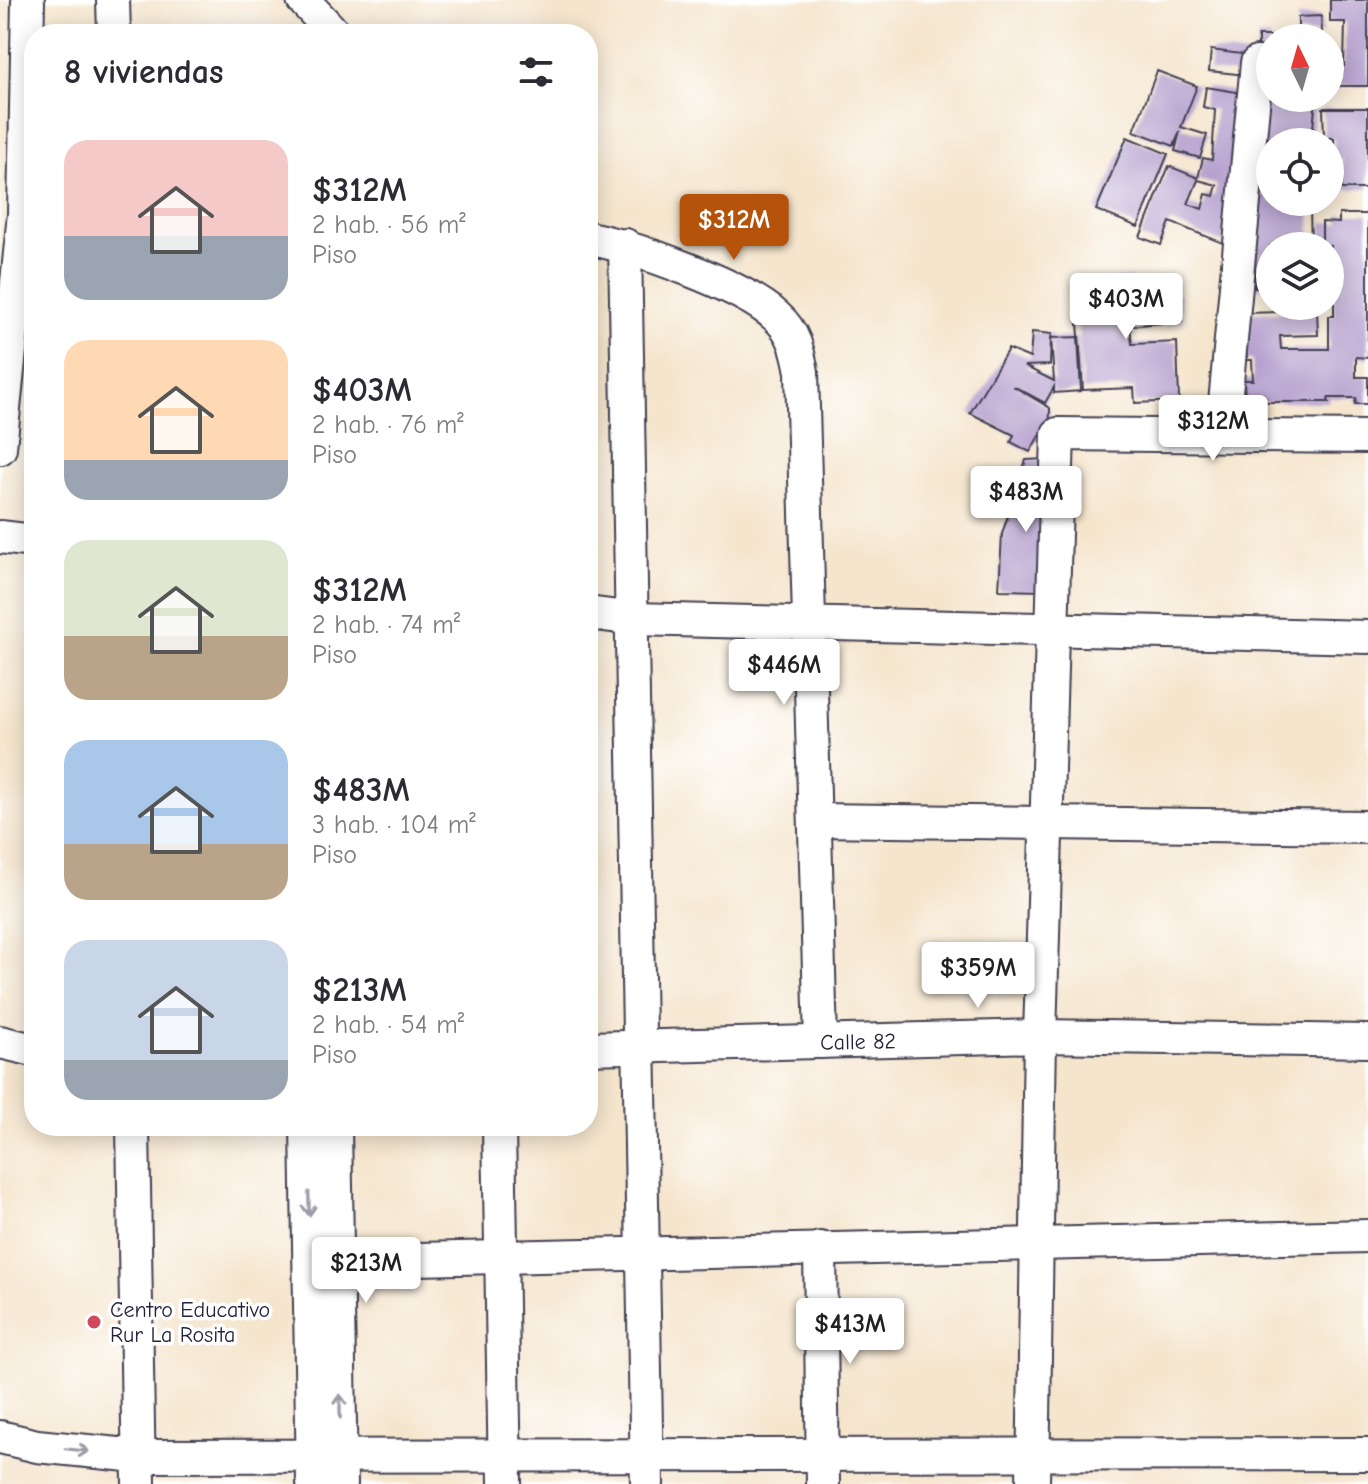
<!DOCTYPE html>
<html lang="es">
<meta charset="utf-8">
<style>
:root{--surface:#fff;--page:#f2f2f3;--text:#2b2b33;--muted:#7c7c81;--accent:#b45309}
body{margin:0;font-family:"Comic Neue",sans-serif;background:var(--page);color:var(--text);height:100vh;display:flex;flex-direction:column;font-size:30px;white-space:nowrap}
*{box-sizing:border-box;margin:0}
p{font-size:26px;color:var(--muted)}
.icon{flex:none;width:44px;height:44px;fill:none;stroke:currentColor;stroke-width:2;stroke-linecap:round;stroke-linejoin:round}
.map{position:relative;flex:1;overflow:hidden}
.drawer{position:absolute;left:24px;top:24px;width:574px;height:1112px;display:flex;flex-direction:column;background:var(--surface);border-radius:32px;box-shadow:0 4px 20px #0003}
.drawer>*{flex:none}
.needle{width:52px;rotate:355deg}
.fabs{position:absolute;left:1256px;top:24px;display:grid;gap:16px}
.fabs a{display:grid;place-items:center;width:88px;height:88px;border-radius:50%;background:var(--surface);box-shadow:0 4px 20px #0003;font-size:40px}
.price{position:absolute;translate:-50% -68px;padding:0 18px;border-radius:8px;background:#fff;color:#222;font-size:26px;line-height:52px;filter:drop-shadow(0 2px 4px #0008)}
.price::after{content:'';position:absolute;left:50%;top:48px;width:24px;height:18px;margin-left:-12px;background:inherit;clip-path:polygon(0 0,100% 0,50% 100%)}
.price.on{background:var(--accent);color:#fff}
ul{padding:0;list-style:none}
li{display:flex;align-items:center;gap:24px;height:200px;padding:0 40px}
li span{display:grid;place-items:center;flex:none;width:224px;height:160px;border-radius:24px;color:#555}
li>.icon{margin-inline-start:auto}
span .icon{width:96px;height:96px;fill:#fffc;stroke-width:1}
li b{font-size:34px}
h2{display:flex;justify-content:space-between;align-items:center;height:96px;padding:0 40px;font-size:34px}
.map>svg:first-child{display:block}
.building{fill:#b6a0ce;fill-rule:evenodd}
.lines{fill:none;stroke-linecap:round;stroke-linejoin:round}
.minor-casing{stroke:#423f51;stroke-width:36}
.minor{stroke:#fff;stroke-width:32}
.oneway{stroke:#9c9ca7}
.poi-dot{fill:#d1495b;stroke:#fff;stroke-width:3}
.labels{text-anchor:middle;stroke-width:7;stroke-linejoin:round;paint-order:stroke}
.street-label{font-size:22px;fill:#22223b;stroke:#fff}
.poi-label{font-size:22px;fill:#22223b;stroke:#fff;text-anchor:start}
</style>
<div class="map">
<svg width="1368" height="1484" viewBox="0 0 1368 1484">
<rect width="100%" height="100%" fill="#fff"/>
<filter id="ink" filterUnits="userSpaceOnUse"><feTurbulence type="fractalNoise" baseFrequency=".0125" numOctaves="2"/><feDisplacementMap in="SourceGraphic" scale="16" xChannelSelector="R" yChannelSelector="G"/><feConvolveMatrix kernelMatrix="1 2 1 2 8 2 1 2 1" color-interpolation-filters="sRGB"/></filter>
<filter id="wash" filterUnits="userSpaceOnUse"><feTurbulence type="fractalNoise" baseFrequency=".006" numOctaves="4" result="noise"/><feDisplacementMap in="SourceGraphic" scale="32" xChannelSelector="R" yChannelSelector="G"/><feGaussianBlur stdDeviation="1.8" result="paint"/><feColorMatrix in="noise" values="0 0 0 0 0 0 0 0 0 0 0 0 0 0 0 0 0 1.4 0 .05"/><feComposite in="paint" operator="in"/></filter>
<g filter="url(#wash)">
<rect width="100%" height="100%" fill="#f5e5cd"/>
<g id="blocks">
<g class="building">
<path d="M1330,0H1368V86H1331V66H1344L1345,22H1330Z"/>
<path d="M1321,16L1322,33H1298V17Z"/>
<path d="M1258,36H1270V98H1316L1312,138L1270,142V202H1291L1290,208H1310L1311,246H1270V288H1255Z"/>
<path d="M1211,50L1249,55L1246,75L1209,71Z"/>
<path d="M1157,71L1197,86L1181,127L1207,135L1200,158L1175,151L1180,131L1174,146L1134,131Z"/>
<path d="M1206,87L1249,94L1223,243L1170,222L1161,245L1140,237L1169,166L1198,178L1203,158L1212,160L1215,110L1203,107ZM1198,180L1217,185L1214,196L1206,194L1202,209L1188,204Z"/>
<path d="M1323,108H1368V189H1342V159H1334V138H1324Z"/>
<path d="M1127,137L1168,154L1138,227L1096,210Z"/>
<path d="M1339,214H1368V358L1356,357V377H1368V404H1355L1356,398H1328L1329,402H1245L1244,380H1253L1252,360H1247V313L1317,311L1318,335L1280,336L1281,349H1329V316H1334V289H1330V246H1322V222L1339,223Z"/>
<path d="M1131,277L1133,299L1179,294L1182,321L1130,326L1132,344L1177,342L1179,401L1135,403L1134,388L1083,390L1075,282Z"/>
<path d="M1032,332L1052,334L1051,338L1078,337L1081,391L1054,393V387L1045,403L1013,386L1050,408L1049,442L1039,436L1030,452L1011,442L1014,435L970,413L1008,349L1030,358ZM1051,338L1054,381L1024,366L1050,365Z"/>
<path d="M1045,459L1046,591L999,590L1002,534L1026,460Z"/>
</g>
</g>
</g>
<g filter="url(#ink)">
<use href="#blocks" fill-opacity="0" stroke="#423f51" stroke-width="2"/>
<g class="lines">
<g class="minor-casing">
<g id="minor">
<path d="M113,0L114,34"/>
<path d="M303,0L335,34"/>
<path d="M588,238C634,247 743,285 777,317C794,332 798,350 802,372L821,1042"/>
<path d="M625,245L647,1484"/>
<path d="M1222,435L1257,63"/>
<path d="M0,448L24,214L28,0"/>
<path d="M0,537L34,541"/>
<path d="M588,613L634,619L1368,637"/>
<path d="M816,820L1368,827"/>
<path d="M0,1042L34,1050"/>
<path d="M588,1048L1040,1036L1368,1041"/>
<path d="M133,1126L139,1484"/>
<path d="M307,1126L313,1484"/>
<path d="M335,1126L341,1484"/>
<path d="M499,1126L505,1484"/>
<path d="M820,1248L823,1484"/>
<path d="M338,1261L1368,1236"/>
<path d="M0,1437L37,1446L138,1456L1368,1454"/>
<path d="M1033,1484L1040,1036L1058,434L1368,437"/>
</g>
</g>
<use href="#minor" class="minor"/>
</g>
<defs><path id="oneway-shaft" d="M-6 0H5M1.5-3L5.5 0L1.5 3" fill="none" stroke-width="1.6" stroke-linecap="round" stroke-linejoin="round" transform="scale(2)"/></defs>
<g class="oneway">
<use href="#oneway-shaft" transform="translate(309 1204) rotate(89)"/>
<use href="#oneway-shaft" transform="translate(340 1406) rotate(-91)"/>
<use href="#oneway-shaft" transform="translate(77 1450) rotate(6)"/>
</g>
</g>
<circle class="poi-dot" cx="94" cy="1322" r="8"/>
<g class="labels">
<g class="street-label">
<text transform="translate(858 1041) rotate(-1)" y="8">Calle 82</text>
</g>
<g class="poi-label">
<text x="110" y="1317">Centro Educativo<tspan x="110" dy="25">Rur La Rosita</tspan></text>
</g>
</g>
</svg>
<div class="fabs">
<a><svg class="needle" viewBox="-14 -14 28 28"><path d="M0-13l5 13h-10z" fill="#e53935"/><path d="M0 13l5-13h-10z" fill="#7c7c81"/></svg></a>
<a><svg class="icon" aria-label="locate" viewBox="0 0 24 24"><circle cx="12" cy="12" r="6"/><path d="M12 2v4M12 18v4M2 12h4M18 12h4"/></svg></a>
<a><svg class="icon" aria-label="layers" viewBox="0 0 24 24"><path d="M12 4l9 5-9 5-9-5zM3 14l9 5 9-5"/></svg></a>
</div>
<b class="price on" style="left:734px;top:262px">$312M</b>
<b class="price" style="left:1126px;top:341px">$403M</b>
<b class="price" style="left:1213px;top:463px">$312M</b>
<b class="price" style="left:1026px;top:534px">$483M</b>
<b class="price" style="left:784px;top:707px">$446M</b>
<b class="price" style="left:978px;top:1010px">$359M</b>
<b class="price" style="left:366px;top:1305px">$213M</b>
<b class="price" style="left:850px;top:1366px">$413M</b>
<section class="drawer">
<h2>8 viviendas<svg class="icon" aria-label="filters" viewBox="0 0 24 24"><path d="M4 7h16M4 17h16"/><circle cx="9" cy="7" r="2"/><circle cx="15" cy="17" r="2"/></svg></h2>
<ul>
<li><span style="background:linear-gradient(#f6c9c9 60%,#9aa5b1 0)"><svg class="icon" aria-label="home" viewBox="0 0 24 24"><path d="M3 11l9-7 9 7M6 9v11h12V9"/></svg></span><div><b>$312M</b><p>2 hab. · 56 m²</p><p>Piso</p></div></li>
<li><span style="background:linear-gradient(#ffd9b3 75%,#9aa5b1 0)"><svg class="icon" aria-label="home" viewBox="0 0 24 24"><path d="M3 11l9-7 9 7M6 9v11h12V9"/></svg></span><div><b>$403M</b><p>2 hab. · 76 m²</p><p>Piso</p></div></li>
<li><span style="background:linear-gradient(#dfe7d0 60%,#b9a48a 0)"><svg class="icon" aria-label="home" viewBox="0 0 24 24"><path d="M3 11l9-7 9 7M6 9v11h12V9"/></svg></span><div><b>$312M</b><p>2 hab. · 74 m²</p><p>Piso</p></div></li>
<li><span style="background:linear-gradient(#a9c7e8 65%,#b9a48a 0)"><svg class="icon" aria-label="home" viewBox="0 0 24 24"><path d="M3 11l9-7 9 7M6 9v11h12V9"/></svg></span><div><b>$483M</b><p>3 hab. · 104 m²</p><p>Piso</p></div></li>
<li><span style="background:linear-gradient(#c9d6e8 75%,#9aa5b1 0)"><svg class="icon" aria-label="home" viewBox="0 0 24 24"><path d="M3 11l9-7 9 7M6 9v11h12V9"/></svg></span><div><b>$213M</b><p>2 hab. · 54 m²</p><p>Piso</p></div></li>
</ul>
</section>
</div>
